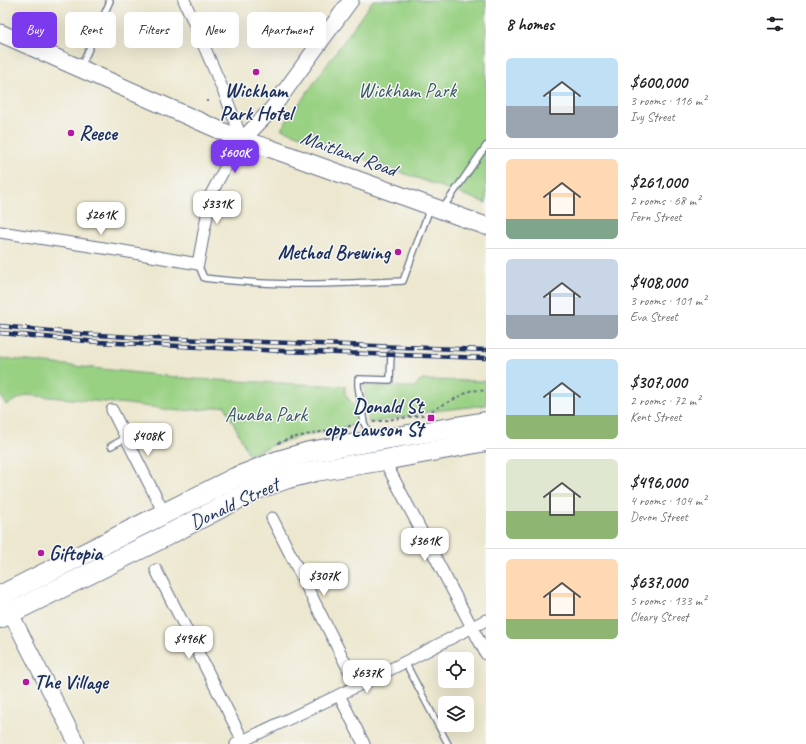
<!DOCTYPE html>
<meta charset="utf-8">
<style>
:root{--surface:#fff;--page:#f6f6f6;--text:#202124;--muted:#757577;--line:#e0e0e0;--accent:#7c3aed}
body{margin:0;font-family:Caveat,sans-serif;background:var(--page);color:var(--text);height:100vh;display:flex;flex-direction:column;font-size:15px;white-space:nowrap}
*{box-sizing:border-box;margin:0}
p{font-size:13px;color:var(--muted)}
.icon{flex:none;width:22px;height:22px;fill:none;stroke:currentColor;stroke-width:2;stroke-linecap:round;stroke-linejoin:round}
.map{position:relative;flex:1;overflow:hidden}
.side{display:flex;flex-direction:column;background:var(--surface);width:320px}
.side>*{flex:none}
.hud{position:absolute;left:12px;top:12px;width:380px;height:36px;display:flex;gap:8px}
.tools{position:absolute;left:438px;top:652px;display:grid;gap:8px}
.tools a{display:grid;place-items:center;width:36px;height:36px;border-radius:6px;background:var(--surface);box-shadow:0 4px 16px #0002;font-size:20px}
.price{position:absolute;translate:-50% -34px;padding:0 9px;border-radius:8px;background:#fff;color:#222;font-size:13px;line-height:26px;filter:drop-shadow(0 1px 2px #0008)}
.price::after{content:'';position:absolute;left:50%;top:24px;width:12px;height:9px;margin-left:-6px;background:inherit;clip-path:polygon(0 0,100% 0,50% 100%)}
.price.current{background:var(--accent);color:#fff}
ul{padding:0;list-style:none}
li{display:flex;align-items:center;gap:12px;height:100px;padding:0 20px}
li+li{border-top:1px solid var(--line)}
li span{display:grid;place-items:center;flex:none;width:112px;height:80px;border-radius:6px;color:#555}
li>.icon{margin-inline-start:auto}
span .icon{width:48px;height:48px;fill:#fffc;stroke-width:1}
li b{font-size:17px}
h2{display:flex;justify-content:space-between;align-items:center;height:48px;padding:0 20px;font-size:17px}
.tag{padding:0 14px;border-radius:6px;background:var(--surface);box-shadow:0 4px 16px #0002;font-size:14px;line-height:36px}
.tag.current{background:var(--accent);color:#fff}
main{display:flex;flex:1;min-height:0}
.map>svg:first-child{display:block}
.green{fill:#99d183;stroke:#5a8070}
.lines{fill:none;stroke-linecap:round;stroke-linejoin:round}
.lane-casing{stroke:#646f85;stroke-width:8}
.street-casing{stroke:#646f85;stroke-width:13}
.secondary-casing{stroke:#646f85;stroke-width:17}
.primary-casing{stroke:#646f85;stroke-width:19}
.highway-casing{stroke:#646f85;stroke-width:22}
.path{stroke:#646f85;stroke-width:2;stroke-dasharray:3 3;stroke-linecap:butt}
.lane{stroke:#fff;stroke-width:5.5}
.street{stroke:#fff;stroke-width:11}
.secondary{stroke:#fff;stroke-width:15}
.primary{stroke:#fff;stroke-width:17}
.highway{stroke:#fff;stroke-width:20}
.rail-casing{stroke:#1b2f5e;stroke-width:4.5}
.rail{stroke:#f6f6f2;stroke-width:3;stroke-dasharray:9;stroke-linecap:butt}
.poi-dot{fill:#b5179e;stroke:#f6f6f2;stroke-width:1.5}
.labels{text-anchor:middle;stroke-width:3;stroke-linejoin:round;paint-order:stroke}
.poi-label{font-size:20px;font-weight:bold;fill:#1b2f5e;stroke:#f6f6f2;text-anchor:start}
.park-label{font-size:20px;fill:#3a5867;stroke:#f6f6f2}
.street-label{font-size:20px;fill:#1b2f5e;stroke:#f6f6f2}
</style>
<main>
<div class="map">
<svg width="486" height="744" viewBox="0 0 486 744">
<rect width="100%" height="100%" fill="#f6f6f2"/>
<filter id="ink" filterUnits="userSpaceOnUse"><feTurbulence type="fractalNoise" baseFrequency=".025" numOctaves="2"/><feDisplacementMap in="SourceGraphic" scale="8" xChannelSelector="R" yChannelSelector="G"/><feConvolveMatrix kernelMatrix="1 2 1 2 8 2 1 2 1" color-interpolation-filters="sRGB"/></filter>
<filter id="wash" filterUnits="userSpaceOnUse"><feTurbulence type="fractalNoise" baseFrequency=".012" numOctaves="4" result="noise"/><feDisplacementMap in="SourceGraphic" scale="16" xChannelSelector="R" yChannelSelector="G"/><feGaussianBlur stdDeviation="0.9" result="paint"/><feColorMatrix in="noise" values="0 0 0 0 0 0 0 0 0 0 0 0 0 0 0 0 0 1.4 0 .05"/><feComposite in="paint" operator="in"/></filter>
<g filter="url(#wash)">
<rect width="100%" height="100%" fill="#ece7ce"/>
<g class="green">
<path d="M373,0H486V203L281,129Z"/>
<path d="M0,358L194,379L345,386V394L355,407L360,424L301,436L273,445L249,455L225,406L207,409L179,411L128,404L26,395L6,405L0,394Z"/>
<path d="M420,380L486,381V405L426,412L411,416L369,423L364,386L414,387Z"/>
</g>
</g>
<g filter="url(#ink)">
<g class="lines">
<g class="lane-casing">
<g id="lane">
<path d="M81,67L110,1L109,0"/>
<path d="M443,208L486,146"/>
<path d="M198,264L204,278C218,280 232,281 247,282C299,286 351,283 403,281L430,208"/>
<path d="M371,437L364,423L358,386V379L390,380L391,354"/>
<path d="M111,446L126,438"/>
<path d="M405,662L448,744"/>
</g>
</g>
<g class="street-casing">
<g id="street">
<path d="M0,232L123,251L198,264L211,194L226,166L233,156L242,140L226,97L184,0"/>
<path d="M112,410L164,513"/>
<path d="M384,460L486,654"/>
<path d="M272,518L357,686"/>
<path d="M156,570L243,741"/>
<path d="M339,695L364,744"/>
<path d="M236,744L339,695L405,662L486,620"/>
</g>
</g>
<g class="secondary-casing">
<g id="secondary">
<path d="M242,140L271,110L351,0"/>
<path d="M6,604L77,744"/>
</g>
</g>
<g class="primary-casing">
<path id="primary" d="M0,33L242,140L269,148L486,226"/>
</g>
<g class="highway-casing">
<g id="highway">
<path d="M0,596L235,478L278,461L309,452L373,441L486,422"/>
<path d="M0,618L152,543L257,489L288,478L315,471L384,460L486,441"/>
</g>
</g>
<g class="path">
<path d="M206,101H209"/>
<path d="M373,422L423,415L472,390L486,391"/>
<path d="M278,443L291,438L355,425"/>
</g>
<use href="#lane" class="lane"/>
<use href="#street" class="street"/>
<use href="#secondary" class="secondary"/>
<use href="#primary" class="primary"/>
<use href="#highway" class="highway"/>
<g class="rail-casing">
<g id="rail">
<path d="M0,326L81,334L148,338L486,350"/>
<path d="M0,333L98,342L283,351L486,358"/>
</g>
</g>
<use href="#rail" class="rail"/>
</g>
</g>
<g class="poi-dot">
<circle cx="256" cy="72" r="4"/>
<circle cx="71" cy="133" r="4"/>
<circle cx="398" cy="252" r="4"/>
<rect x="427" y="414" width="8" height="8" rx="2"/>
<circle cx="41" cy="553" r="4"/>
<circle cx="26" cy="682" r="4"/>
</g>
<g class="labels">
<g class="poi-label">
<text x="256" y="97" text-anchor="middle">Wickham<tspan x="256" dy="23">Park Hotel</tspan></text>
<text x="79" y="140">Reece</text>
<text x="390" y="259" text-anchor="end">Method Brewing</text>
<text x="423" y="413" text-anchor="end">Donald St<tspan x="423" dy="23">opp Lawson St</tspan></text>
<text x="49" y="560">Giftopia</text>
<text x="34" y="689">The Village</text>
</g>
<g class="park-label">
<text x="407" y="97">Wickham Park</text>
<text x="266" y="421">Awaba Park</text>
</g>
<g class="street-label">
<text transform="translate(349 153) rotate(20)" y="7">Maitland Road</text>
<text transform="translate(234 503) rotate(-25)" y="7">Donald Street</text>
</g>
</g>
</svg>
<div class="tools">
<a><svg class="icon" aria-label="locate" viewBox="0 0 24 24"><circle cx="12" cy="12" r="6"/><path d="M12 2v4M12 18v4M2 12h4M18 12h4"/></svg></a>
<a><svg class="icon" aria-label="layers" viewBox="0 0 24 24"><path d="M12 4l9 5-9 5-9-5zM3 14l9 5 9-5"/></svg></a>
</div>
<b class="price current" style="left:235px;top:174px">$600K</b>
<b class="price" style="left:217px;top:225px">$331K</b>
<b class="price" style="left:101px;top:236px">$261K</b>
<b class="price" style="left:148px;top:457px">$408K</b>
<b class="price" style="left:425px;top:562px">$361K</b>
<b class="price" style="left:324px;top:597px">$307K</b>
<b class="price" style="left:189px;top:660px">$496K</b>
<b class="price" style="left:367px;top:694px">$637K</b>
<div class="hud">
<a class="tag current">Buy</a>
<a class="tag">Rent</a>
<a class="tag">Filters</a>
<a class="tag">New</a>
<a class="tag">Apartment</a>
</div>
</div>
<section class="side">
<h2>8 homes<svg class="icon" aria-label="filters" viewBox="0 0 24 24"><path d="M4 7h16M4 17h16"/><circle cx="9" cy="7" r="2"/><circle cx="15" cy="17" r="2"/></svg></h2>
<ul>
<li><span style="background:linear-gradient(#bfe0f5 60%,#9aa5b1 0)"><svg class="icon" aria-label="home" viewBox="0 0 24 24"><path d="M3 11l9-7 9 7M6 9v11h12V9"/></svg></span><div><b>$600,000</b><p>3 rooms · 116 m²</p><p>Ivy Street</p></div></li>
<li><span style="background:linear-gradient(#ffd9b3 75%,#7fa58c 0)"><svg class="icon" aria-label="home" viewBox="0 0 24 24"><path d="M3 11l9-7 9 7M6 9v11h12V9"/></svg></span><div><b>$261,000</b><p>2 rooms · 68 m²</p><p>Fern Street</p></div></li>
<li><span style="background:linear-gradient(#c9d6e8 70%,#9aa5b1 0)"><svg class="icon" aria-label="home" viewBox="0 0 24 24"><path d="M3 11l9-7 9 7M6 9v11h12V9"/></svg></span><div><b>$408,000</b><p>3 rooms · 101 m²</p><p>Eva Street</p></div></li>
<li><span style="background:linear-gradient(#bfe0f5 70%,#8fb573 0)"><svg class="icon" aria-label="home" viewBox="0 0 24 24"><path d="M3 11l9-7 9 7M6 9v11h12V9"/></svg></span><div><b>$307,000</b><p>2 rooms · 72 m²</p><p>Kent Street</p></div></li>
<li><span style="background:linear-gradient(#dfe7d0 65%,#8fb573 0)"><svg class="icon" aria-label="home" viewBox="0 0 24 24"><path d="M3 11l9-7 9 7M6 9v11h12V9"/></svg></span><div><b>$496,000</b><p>4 rooms · 104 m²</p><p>Devon Street</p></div></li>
<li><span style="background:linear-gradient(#ffd9b3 75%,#8fb573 0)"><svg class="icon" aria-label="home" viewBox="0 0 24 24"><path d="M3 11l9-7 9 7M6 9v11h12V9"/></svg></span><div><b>$637,000</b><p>5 rooms · 133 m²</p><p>Cleary Street</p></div></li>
</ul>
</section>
</main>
